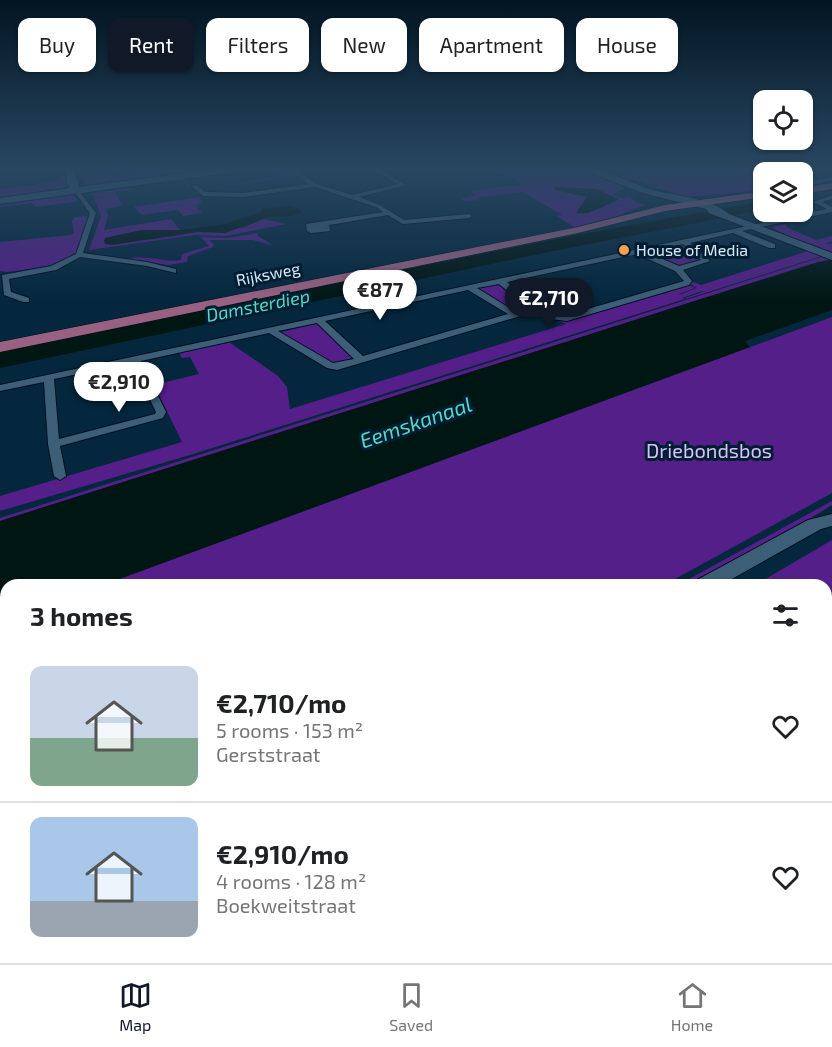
<!DOCTYPE html>
<meta charset="utf-8">
<style>
:root{--surface:#fff;--page:#f2f2f2;--text:#202124;--muted:#757577;--line:#e0e0e0;--accent:#111827}
body{margin:0;font-family:"Exo 2",sans-serif;background:var(--page);color:var(--text);height:100vh;display:flex;flex-direction:column;font-size:22px;white-space:nowrap}
*{box-sizing:border-box;margin:0}
p{font-size:20px;color:var(--muted)}
.icon{flex:none;width:33px;height:33px;fill:none;stroke:currentColor;stroke-width:2;stroke-linecap:round;stroke-linejoin:round}
.map{position:relative;flex:1;overflow:hidden}
.sheet{position:absolute;left:0px;top:579px;width:832px;height:384px;display:flex;flex-direction:column;background:var(--surface);border-radius:18px 18px 0 0;box-shadow:0 2px 4px #0004}
.sheet>*{flex:none}
.guide{position:absolute;left:18px;top:18px;width:796px;height:54px;display:flex;gap:12px}
.tools{position:absolute;left:753px;top:90px;display:grid;gap:12px}
.tools a{display:grid;place-items:center;width:60px;height:60px;border-radius:12px;background:var(--surface);box-shadow:0 2px 4px #0004;font-size:30px}
.price{position:absolute;translate:-50% -51px;padding:0 14px;border-radius:21px;background:#fff;color:#222;font-size:20px;line-height:39px;filter:drop-shadow(0 2px 3px #0008)}
.price::after{content:'';position:absolute;left:50%;top:36px;width:18px;height:14px;margin-left:-9px;background:inherit;clip-path:polygon(0 0,100% 0,50% 100%)}
.price.on{background:var(--accent);color:#fff}
ul{padding:0;list-style:none}
li{display:flex;align-items:center;gap:18px;height:150px;padding:0 30px}
li+li{border-top:2px solid var(--line)}
li span{display:grid;place-items:center;flex:none;width:168px;height:120px;border-radius:12px;color:#555}
li>.icon{margin-inline-start:auto}
span .icon{width:72px;height:72px;fill:#fffc;stroke-width:1}
li b{font-size:26px}
h2{display:flex;justify-content:space-between;align-items:center;height:72px;padding:0 30px;font-size:26px}
.pill{padding:0 21px;border-radius:12px;background:var(--surface);box-shadow:0 2px 4px #0004;font-size:21px;line-height:54px}
.pill.on{background:var(--accent);color:#fff}
.tabs{display:flex;justify-content:space-around;align-items:center;height:84px;border-top:2px solid var(--line);background:var(--surface);font-size:16px;color:var(--muted)}
.tabs a{display:grid;justify-items:center;gap:3px}
.tabs .on{color:var(--accent)}
.map>svg:first-child{display:block}
.green{fill:#551f89;fill-rule:evenodd}
.water{fill:#001613}
.lines{fill:none;stroke-linecap:round;stroke-linejoin:round}
.street-casing{stroke:#000f1f;stroke-width:2}
.secondary-casing{stroke:#000f1f;stroke-width:2}
.primary-casing{stroke:#000f1f;stroke-width:1}
.street{fill:#3d5e77;fill-rule:evenodd}
.secondary{fill:#3d5e77;fill-rule:evenodd}
.primary{fill:#996181;fill-rule:evenodd}
.poi-dot{fill:#f8a04b;stroke:#001d32;stroke-width:2}
.labels{text-anchor:middle;stroke-width:6;stroke-linejoin:round;paint-order:stroke}
.far-poi-label{font-size:16px;fill:#d9ebfa;stroke:#001d32;text-anchor:start}
.far-street-label{font-size:16px;fill:#d9ebfa;stroke:#001d32}
.far-water-label{font-size:18px;font-style:italic;fill:#54dac7;stroke:#001d32}
.park-label{font-size:20px;fill:#d8c2fa;stroke:#001d32}
.water-label{font-size:21px;font-style:italic;fill:#54dac7;stroke:#001d32}
</style>
<div class="map">
<svg width="832" height="963" viewBox="0 0 832 963">
<rect width="100%" height="100%" fill="#04273d"/>
<g class="green">
<path d="M189,168H223L104,184H86L77,172L83,171V176L105,173L108,176Z"/>
<path d="M260,168H286L298,177L211,188L278,176L271,169L190,178L187,179L189,185L185,186L187,184L182,180L130,187L131,190L115,192L122,205L106,209L108,216L104,230L171,219L180,230H142L105,238L148,240L204,231L242,228L266,218L267,220L286,224L226,236L195,235L89,250L101,216L92,193Z"/>
<path d="M483,168H576L625,188L613,194L623,198L629,196L636,202L646,205L620,215L575,227L556,216L562,215L523,192L479,197L477,200L466,202L461,199L477,195L470,191L522,184L512,177ZM553,190L599,191L618,198L616,201L605,204L604,207L583,214L577,213L587,197Z"/>
<path d="M666,168H811L786,172H764L763,190L686,197L618,175Z"/>
<path d="M59,175H63L69,187L0,198V189L54,182L60,180Z"/>
<path d="M73,195L79,201L36,207L32,203L0,207V202Z"/>
<path d="M199,197L202,202L195,206L202,213L183,216L178,210L142,215L134,207Z"/>
<path d="M88,216C87,226 84,241 79,249C68,267 26,269 7,272L0,271V242L71,235L74,233L72,222L74,217Z"/>
<path d="M785,224L788,228L816,240L832,236V241L825,244H832V252L789,236L771,227Z"/>
<path d="M257,233L258,236L274,246L253,240H209L214,244L213,247L188,256L187,262L168,265L128,259C146,254 163,263 181,260L182,254L209,246L201,237L227,238Z"/>
<path d="M683,244L702,260L679,267L644,253Z"/>
<path d="M808,251L822,256L686,299L685,298L705,291L679,295L697,288L689,283L691,281L701,285Z"/>
<path d="M825,256L832,259L818,262L0,521V518Z"/>
<path d="M498,284L526,308L512,312L475,289Z"/>
<path d="M687,284L695,288L676,295L702,291L682,298L685,299L190,455L0,511V496L182,442L154,385L199,374L190,357L182,358L179,353L229,342L278,376L287,387L290,409L566,324L553,319Z"/>
<path d="M832,317V493L664,585H103Z"/>
<path d="M317,323L353,358L334,363L278,333Z"/>
<path d="M832,501V505L791,530L689,585H678Z"/>
<path d="M832,540V963H101L111,957H826V585H755Z"/>
<path d="M6,620V938L0,941V623Z"/>
</g>
<g class="water">
<path d="M556,187L597,189L618,200L588,213H576L587,197L553,189Z"/>
<path d="M763,201V210L553,251L0,368V351L571,236Z"/>
<path d="M291,206L301,210L302,213L291,216L269,217L225,233L197,232L112,245L105,244L104,241L105,238L142,230H180L225,224L261,212L262,209Z"/>
<path d="M832,260V310L745,341L750,347L103,585H6V620L0,623V521L818,262Z"/>
</g>
<g class="lines">
<g class="street-casing">
<g id="street">
<path d="M14,168H29L0,173V169Z"/>
<path d="M76,168H93L69,172L66,170Z"/>
<path d="M286,168H292L317,184L352,195L397,184L379,173L361,169C376,164 391,176 404,184V186L359,197L380,205L404,220L469,214L472,216L469,218L403,224L388,215L329,225L330,231L311,233L307,231L306,224L383,212L376,207L315,187L243,197L203,196L191,186L196,185L205,192L243,193L309,184Z"/>
<path d="M832,177V181L802,187V183Z"/>
<path d="M77,189L96,213L83,253L147,262L176,269V273L147,266L80,257L56,270L9,279L11,292L29,298V302H23L4,295L2,275L51,266L76,254L90,213L74,191Z"/>
<path d="M832,195V199L822,202L832,207V212L742,231L775,244V248H769L733,233L690,243L710,261L683,270L692,281L689,285L567,321L551,319L534,312L337,370L327,368L269,333L141,361L166,412L163,418L60,446L66,476L60,480L54,476L48,444L44,382L0,391V385L827,209L813,202ZM683,244L701,260L679,266L646,252ZM637,254L675,271L684,281L567,315C541,313 526,298 507,282ZM499,284L528,308L516,312L477,288ZM468,290L508,314L363,356L325,321ZM317,323L354,359L333,363L278,331ZM132,363L156,412L155,414L59,439L54,379Z"/>
</g>
</g>
<g class="secondary-casing">
<g id="secondary">
<path d="M66,168H74L79,187L225,168H246L242,171L0,204V198L70,188L67,183Z"/>
<path d="M578,168C601,166 627,182 649,189C674,196 709,197 729,214L832,253V260L709,213L706,209L643,193Z"/>
<path d="M832,514V526L821,529L721,585H694L697,580L808,520Z"/>
<path d="M6,951V957H43L40,963H0Z"/>
</g>
</g>
<g class="primary-casing">
<g id="primary">
<path d="M832,183V189L802,194V188Z"/>
<path d="M764,191V197L665,211L578,233L0,352V342L578,227L665,205Z"/>
</g>
</g>
<use href="#street" class="street"/>
<use href="#secondary" class="secondary"/>
<use href="#primary" class="primary"/>
</g>
<linearGradient id="sky" x2="0" y2="1"><stop stop-color="#021522"/><stop offset="0.56" stop-color="#294762"/><stop offset="1" stop-color="#294762" stop-opacity="0"/></linearGradient>
<rect width="832" height="302" fill="url(#sky)"/>
<circle class="poi-dot" cx="624" cy="250" r="6"/>
<g class="labels">
<g class="far-poi-label">
<text x="636" y="256">House of Media</text>
</g>
<g class="far-street-label">
<text transform="translate(268 274) rotate(-11)" y="6">Rijksweg</text>
</g>
<g class="far-water-label">
<text transform="translate(258 306) rotate(-11)" y="6">Damsterdiep</text>
</g>
<g class="park-label">
<text x="709" y="458">Driebondsbos</text>
</g>
<g class="water-label">
<text transform="translate(416 423) rotate(-19)" y="7">Eemskanaal</text>
</g>
</g>
</svg>
<div class="tools">
<a><svg class="icon" aria-label="locate" viewBox="0 0 24 24"><circle cx="12" cy="12" r="6"/><path d="M12 2v4M12 18v4M2 12h4M18 12h4"/></svg></a>
<a><svg class="icon" aria-label="layers" viewBox="0 0 24 24"><path d="M12 4l9 5-9 5-9-5zM3 14l9 5 9-5"/></svg></a>
</div>
<b class="price" style="left:380px;top:321px">€877</b>
<b class="price on" style="left:549px;top:329px">€2,710</b>
<b class="price" style="left:119px;top:413px">€2,910</b>
<div class="guide">
<a class="pill">Buy</a>
<a class="pill on">Rent</a>
<a class="pill">Filters</a>
<a class="pill">New</a>
<a class="pill">Apartment</a>
<a class="pill">House</a>
</div>
<section class="sheet">
<h2>3 homes<svg class="icon" aria-label="filters" viewBox="0 0 24 24"><path d="M4 7h16M4 17h16"/><circle cx="9" cy="7" r="2"/><circle cx="15" cy="17" r="2"/></svg></h2>
<ul>
<li><span style="background:linear-gradient(#c9d6e8 60%,#7fa58c 0)"><svg class="icon" aria-label="home" viewBox="0 0 24 24"><path d="M3 11l9-7 9 7M6 9v11h12V9"/></svg></span><div><b>€2,710/mo</b><p>5 rooms · 153 m²</p><p>Gerststraat</p></div><svg class="icon" aria-label="heart" viewBox="0 0 24 24"><path d="M12 20l-8-8c-3-5 5-10 8-4 3-6 11-1 8 4z"/></svg></li>
<li><span style="background:linear-gradient(#a9c7e8 70%,#9aa5b1 0)"><svg class="icon" aria-label="home" viewBox="0 0 24 24"><path d="M3 11l9-7 9 7M6 9v11h12V9"/></svg></span><div><b>€2,910/mo</b><p>4 rooms · 128 m²</p><p>Boekweitstraat</p></div><svg class="icon" aria-label="heart" viewBox="0 0 24 24"><path d="M12 20l-8-8c-3-5 5-10 8-4 3-6 11-1 8 4z"/></svg></li>
</ul>
</section>
</div>
<nav class="tabs">
<a class="on"><svg class="icon" aria-label="map" viewBox="0 0 24 24"><path d="M3 6l6-2 6 2 6-2v14l-6 2-6-2-6 2zM9 4v14M15 6v14"/></svg>Map</a>
<a><svg class="icon" aria-label="saved" viewBox="0 0 24 24"><path d="M7 4h10v16l-5-4-5 4z"/></svg>Saved</a>
<a><svg class="icon" aria-label="home" viewBox="0 0 24 24"><path d="M3 11l9-7 9 7M6 9v11h12V9"/></svg>Home</a>
</nav>
